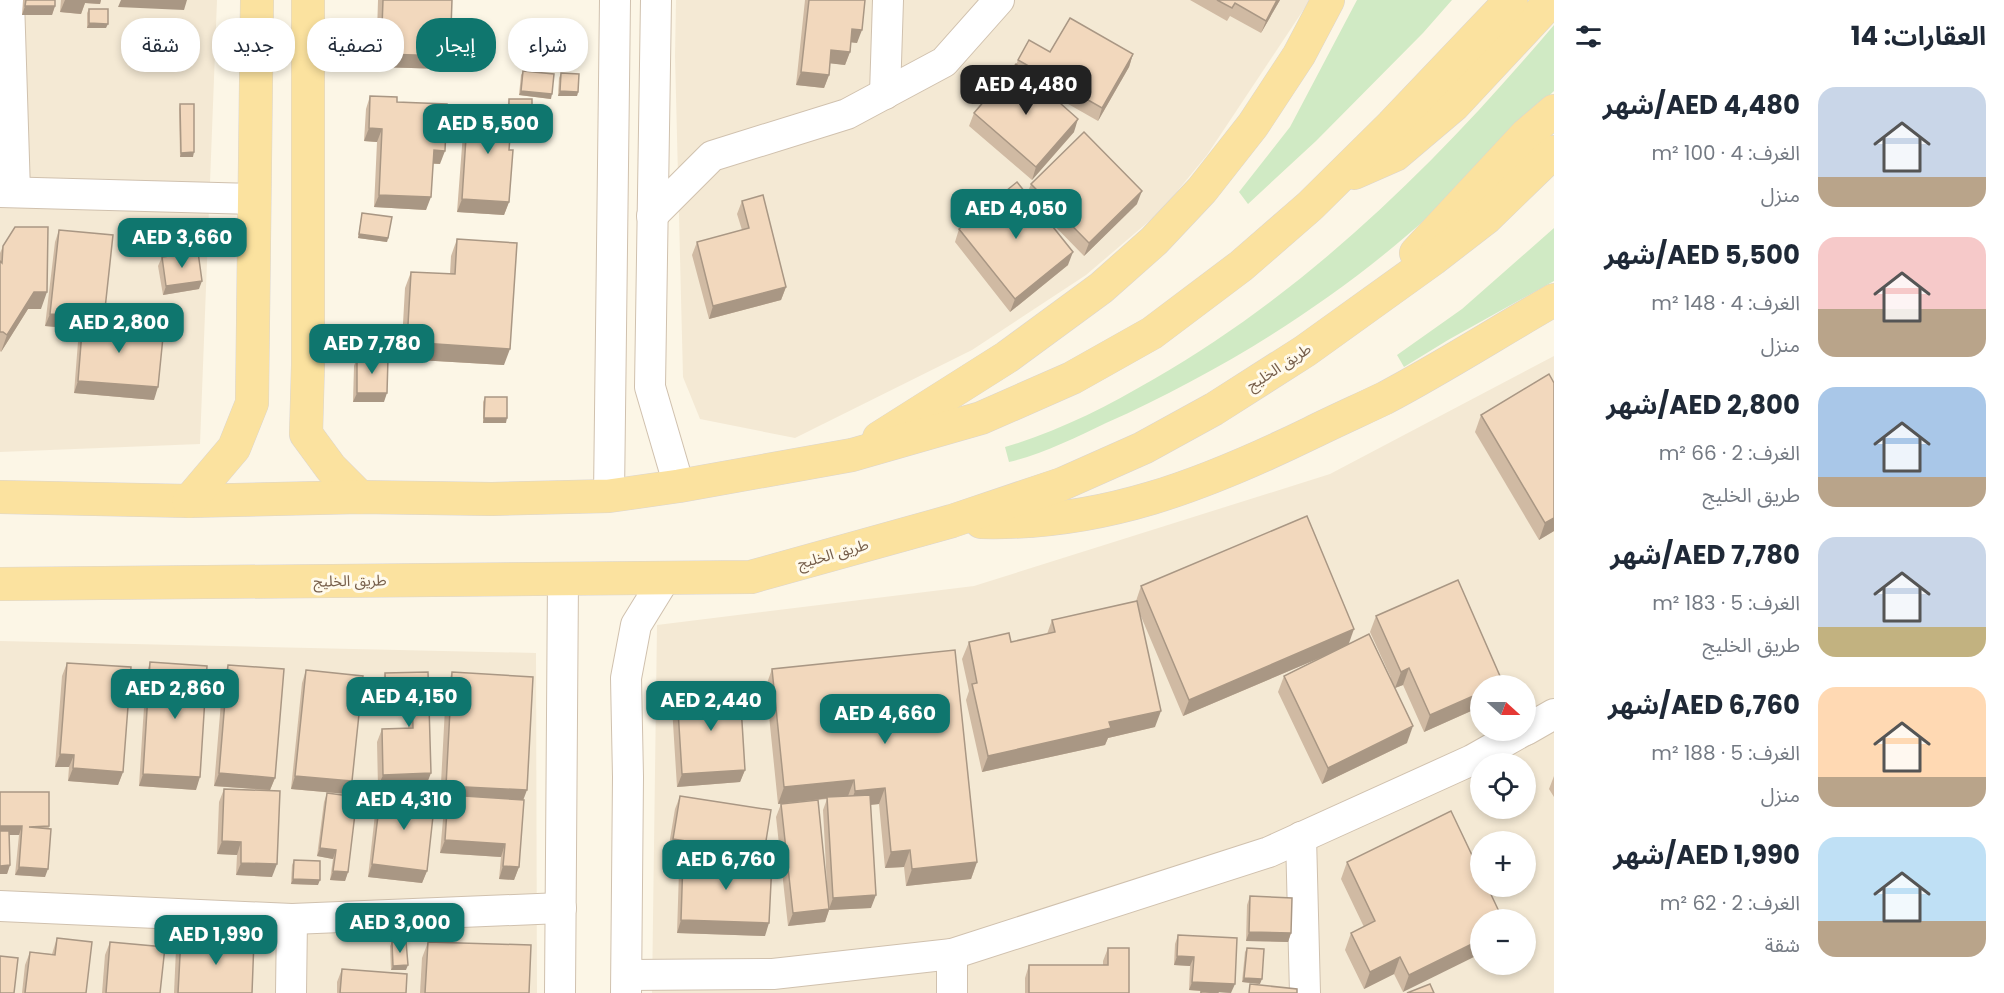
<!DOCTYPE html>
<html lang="ar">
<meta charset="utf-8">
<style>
:root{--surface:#fff;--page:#f2f2f3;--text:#1f2937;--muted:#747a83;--accent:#0f766e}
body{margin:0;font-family:Poppins,"Noto Sans Arabic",sans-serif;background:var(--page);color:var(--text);direction:rtl;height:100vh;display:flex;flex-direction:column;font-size:22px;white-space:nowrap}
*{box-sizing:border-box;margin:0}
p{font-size:20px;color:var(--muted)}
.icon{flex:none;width:33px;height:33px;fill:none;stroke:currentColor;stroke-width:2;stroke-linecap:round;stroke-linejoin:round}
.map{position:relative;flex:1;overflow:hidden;direction:ltr}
.drawer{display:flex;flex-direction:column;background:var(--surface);width:450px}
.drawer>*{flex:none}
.banner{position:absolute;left:18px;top:18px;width:570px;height:54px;direction:rtl;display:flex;gap:12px}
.needle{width:39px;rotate:111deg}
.buttons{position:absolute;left:1470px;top:675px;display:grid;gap:12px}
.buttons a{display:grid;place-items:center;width:66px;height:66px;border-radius:50%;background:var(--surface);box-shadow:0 3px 9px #0003;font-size:30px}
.price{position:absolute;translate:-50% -51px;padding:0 14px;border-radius:12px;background:var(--accent);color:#fff;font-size:20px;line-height:39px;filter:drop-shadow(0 2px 3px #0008)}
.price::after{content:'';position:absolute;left:50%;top:36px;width:18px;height:14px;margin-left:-9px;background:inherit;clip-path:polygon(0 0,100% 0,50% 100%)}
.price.current{background:#222;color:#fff}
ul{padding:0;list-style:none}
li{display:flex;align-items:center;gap:18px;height:150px;padding:0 18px}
li span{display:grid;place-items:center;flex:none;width:168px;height:120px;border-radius:18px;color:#555}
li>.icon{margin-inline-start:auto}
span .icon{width:72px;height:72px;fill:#fffc;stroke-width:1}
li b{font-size:26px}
h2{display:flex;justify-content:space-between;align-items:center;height:72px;padding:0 18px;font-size:26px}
.chip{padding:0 21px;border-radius:24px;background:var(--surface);box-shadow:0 3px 9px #0003;font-size:21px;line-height:54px}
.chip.current{background:var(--accent);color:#fff}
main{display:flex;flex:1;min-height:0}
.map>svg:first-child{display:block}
.residential{fill:#f4e9d4;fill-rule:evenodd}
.green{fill:#d0eac4}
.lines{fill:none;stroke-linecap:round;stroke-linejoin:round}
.minor-casing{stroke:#d0c1ae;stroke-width:32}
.major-casing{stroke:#dbd5d0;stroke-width:34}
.minor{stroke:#fff;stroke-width:30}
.major{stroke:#fbe29f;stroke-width:33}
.wall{fill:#d0baa3}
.shaded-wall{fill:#a99784}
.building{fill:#f2d8bd;stroke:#a99784;stroke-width:1.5}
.labels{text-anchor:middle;stroke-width:6;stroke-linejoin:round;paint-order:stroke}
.street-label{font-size:15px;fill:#765e4a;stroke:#fffaec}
</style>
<main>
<section class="drawer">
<h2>العقارات: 14<svg class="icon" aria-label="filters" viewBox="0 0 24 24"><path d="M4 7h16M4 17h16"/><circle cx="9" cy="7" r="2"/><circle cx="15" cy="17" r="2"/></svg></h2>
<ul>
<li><span style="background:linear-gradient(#c9d6e8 75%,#b9a48a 0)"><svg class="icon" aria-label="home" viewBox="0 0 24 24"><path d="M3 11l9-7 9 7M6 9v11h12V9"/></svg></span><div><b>AED 4,480/شهر</b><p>الغرف: 4 · 100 m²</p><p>منزل</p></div></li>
<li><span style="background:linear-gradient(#f6c9c9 60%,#b9a48a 0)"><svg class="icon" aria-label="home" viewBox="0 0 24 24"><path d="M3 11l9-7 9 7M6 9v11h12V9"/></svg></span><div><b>AED 5,500/شهر</b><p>الغرف: 4 · 148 m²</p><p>منزل</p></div></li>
<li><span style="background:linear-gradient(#a9c7e8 75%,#b9a48a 0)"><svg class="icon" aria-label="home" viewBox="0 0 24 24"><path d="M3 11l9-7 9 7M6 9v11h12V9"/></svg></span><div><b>AED 2,800/شهر</b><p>الغرف: 2 · 66 m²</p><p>طريق الخليج</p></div></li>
<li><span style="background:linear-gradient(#c9d6e8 75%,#c2b280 0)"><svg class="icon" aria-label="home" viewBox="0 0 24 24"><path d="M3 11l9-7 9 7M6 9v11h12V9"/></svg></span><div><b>AED 7,780/شهر</b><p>الغرف: 5 · 183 m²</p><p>طريق الخليج</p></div></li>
<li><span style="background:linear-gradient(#ffd9b3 75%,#b9a48a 0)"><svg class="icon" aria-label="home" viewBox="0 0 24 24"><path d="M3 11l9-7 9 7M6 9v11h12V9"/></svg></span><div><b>AED 6,760/شهر</b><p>الغرف: 5 · 188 m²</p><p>منزل</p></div></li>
<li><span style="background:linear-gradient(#bfe0f5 70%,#b9a48a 0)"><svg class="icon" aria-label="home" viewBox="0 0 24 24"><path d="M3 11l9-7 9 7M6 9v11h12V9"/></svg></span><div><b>AED 1,990/شهر</b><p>الغرف: 2 · 62 m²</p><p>شقة</p></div></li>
</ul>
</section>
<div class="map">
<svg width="1554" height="993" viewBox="0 0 1554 993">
<rect width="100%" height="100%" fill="#fcf6e6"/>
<g class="residential">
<path d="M0,0H217L200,444L0,452Z"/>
<path d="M676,0H1310L1207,155L1161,211L1086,275L972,350L795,438L700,419L683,377L675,56Z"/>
<path d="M1554,356V993H652L657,625L974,586L1330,474ZM1480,686H1526V730H1480ZM1480,764H1526V808H1480ZM1480,842H1526V886H1480ZM1480,920H1526V964H1480Z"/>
<path d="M0,641L536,653L537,993H0Z"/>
</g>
<g class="green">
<path d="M1357,0H1452L1423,33L1316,141L1248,204L1239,192L1290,127Z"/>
<path d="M1554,25V91C1511,131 1473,177 1429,216C1334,302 1222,371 1106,423C1077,437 1040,455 1009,462L1005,447C1057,432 1106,407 1154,379C1310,289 1438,162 1554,25Z"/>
<path d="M1554,228V281L1448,340L1404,367L1397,355L1462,309Z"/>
</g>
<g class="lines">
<g class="minor-casing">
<g id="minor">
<path d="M9,0L15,192"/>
<path d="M656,0L650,387L679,486"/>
<path d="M885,94L888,0"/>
<path d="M0,192L254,199"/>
<path d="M652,216L712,156L847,114L944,62L999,0"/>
<path d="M609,496L615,0"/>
<path d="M1526,730L1554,714"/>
<path d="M1301,837L1305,993"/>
<path d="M0,906L292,919L561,908"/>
<path d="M952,954V993"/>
<path d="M627,975L773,974L952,954L1269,852L1472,760L1525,730"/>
<path d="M291,993L292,919"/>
<path d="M560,993L563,578"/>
<path d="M626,993L628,777L626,678L636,625L665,578"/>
</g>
</g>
<g class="major-casing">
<g id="major">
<path d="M308,0V365L306,434L331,468L360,497"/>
<path d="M1354,173L1395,155L1454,105L1552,0"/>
<path d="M1416,253L1526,135L1554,111"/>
<path d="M879,438L1007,357L1101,288L1154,241L1202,190L1253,125L1299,55L1328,0"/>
<path d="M0,497L189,501L360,497L492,499L609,496L679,486L852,455L981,418L1072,378L1152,333L1241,266L1310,206L1392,125L1511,0"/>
<path d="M189,501L234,448L252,403L257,0"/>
<path d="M981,522C1102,525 1204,485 1311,433C1335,421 1360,410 1385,398C1442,368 1498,332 1554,300"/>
<path d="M0,584L751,577L952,521L1062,484L1143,448L1214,409L1305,351L1433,259L1486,218L1554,152"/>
</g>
</g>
<use href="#minor" class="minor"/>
<use href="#major" class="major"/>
</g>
<g class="wall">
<path d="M23,0H55V6L52,15H22Z"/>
<path d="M61,0H101L100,4L85,3L81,14L60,12Z"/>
<path d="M378,0H452L450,56L446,69L376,67Z"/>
<path d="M805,0H865L857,43L851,42L850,52L845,65L830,63L829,75L824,88L796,85Z"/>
<path d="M1190,0H1280L1261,33L1230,16L1227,21Z"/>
<path d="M89,9L106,28H87V13Z"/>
<path d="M1050,52L1133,54L1129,67L1098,121L1047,92L1074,132L1032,180L969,126L974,113L1016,65L1018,60Z"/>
<path d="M523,71L551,99L519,95L521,75Z"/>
<path d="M561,73L578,92L577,96H558L559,78Z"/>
<path d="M370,96L397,102L440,164H433L426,210L374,207L377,142L364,141L366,109Z"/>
<path d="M509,99L532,110L531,114H512L509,150V202L504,215L457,212L464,120L468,107L508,110V104Z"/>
<path d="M180,104L193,157H180L179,109Z"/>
<path d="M1031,184L1137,204L1084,256L1040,211L1068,265L1010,312L955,242L959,229L1027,194Z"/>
<path d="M742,201L786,287L781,300L709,319L692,255L697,242L742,230L737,214Z"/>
<path d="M362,213L388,238L387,242L358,238L361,218Z"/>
<path d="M59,230L103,321L142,336L154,400L74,393L79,329L45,326L55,242Z"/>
<path d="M457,239L504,365L401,359L405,288L411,272L450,274L451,256Z"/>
<path d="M3,246L41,309H28L1,352L0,351V253Z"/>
<path d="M162,257L199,289L163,295L158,266Z"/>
<path d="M357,357L384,402H353L354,366Z"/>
<path d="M1554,383V531L1539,540L1475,432L1481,415Z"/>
<path d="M485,397L506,423H483V402Z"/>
<path d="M1141,586L1349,644L1391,678L1370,632L1376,616L1503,683L1502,686H1480V707L1424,732L1403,685L1395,688L1407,743L1322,784L1278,692L1284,676L1317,659L1183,716L1140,614L1155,727L1108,738L1105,745L982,772L966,700L969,691L962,659L969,642H1011L1047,634L1052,620L1136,601Z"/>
<path d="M150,662L196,790L139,786L146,675Z"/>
<path d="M67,663L123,772L118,785L68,781L69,767H55L62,676Z"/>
<path d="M228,665L275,778L270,790L272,877L236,875L237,855L217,854L219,802L224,789L265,790L214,786L223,678Z"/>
<path d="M772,669L977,862L971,879L906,886L904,867L885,868L879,804L870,805L871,908L829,910L825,922L788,926L776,817L781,804L827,886L823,810L827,799L778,804L766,686Z"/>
<path d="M306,670L347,794L291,789L302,683Z"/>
<path d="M428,672L426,786L378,787L377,742L382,729L408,728V706L381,707V686L385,673Z"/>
<path d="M452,672L523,800L519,867L514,880L499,879L501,857L440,853L444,808L446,802H440L446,689Z"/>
<path d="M677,694L745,770L740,782L677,787L672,707Z"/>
<path d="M1554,776V797L1549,789Z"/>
<path d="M0,792L49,826L45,877L15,875L19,835H9L10,865L7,874Z"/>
<path d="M381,792L427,871L422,883L368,877L376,805Z"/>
<path d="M327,793L348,872L345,881L330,880L333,859L317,856L324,802Z"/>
<path d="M680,796L764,853L761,861L765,936L677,933L679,871L683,859L722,860L668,851L675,809Z"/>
<path d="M294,860L318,885L291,884L292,865Z"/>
<path d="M1347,862L1480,872L1403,992L1394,974L1364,989L1345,950L1351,933L1364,927L1341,879Z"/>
<path d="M1250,896L1291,933L1288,942L1246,941L1247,905Z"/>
<path d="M1178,935L1231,993L1218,992V993H1200L1201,991L1214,992L1189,990L1190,966L1174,965L1175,944Z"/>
<path d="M181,937L252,993H174L176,949Z"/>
<path d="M57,938L86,993H22L25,965L30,952L52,954Z"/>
<path d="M110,942L160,993H102L105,955Z"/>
<path d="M392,942L406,970H391L390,946Z"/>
<path d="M428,942L529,993H420L422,958Z"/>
<path d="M1108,948L1129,993H1025V978L1029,965H1103V961Z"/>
<path d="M1247,948L1260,984L1242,982L1245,952Z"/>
<path d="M342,969L406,993H337V982Z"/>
</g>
<g class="shaded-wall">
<path d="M65,0H101L100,4L85,3L81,14L60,12Z"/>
<path d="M121,0H187L184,10L118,7Z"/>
<path d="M1277,0H1280L1261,33L1266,21Z"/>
<path d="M25,6H55L52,15H22Z"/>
<path d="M89,23L108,24L106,28H87Z"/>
<path d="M852,29L862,30L857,43L848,42Z"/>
<path d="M831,50L850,52L845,65L827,63Z"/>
<path d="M381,54L450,56L446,69L376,67Z"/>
<path d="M1133,54L1129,67L1098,121L1102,108Z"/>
<path d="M801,72L829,75L824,88L796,85Z"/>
<path d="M521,91L552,94L551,99L519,95Z"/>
<path d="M560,91L578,92L577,96H558Z"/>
<path d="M509,110H532L531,114H508Z"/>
<path d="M1078,119L1074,132L1032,180L1036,167Z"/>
<path d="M369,128L382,129L377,142L364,141Z"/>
<path d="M434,150L445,151L440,164L429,163Z"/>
<path d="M194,152L193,157H180L181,153Z"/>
<path d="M1142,191L1137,204L1084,256L1089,243Z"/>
<path d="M379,195L431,197L426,210L374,207Z"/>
<path d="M462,199L509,202L504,215L457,212Z"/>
<path d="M359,234L388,238L387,242L358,238Z"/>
<path d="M1073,252L1068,265L1010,312L1015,299Z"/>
<path d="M202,281L199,289L163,295L166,286Z"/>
<path d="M786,287L781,300L709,319L713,306Z"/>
<path d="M34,292H47L41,309H28L1,352L7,335Z"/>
<path d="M50,314L104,318L99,331L83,319L79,329L45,326Z"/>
<path d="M407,342L510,349L504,365L401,359Z"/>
<path d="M78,381L158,387L154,400L74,393Z"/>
<path d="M357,393H387L384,402H353Z"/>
<path d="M484,418H507L506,423H483Z"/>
<path d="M1554,518V531L1539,540L1545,523Z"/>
<path d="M1354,629L1348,646L1183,716L1189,700Z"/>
<path d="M1409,668L1403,685L1395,688L1401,672Z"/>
<path d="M412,693L408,706L381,707L386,694Z"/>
<path d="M1480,693V707L1424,732L1430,715Z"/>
<path d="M1161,711L1155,727L1108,738L1105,745L982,772L988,756L1109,722Z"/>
<path d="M1413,726L1407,743L1322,784L1328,768Z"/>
<path d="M60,754L74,755L69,767H55Z"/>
<path d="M73,768L123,772L118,785L68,781Z"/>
<path d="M745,770L740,782L677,787L682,774Z"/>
<path d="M219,773L275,778L270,790L214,786Z"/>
<path d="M431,773L426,786L378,787L383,775Z"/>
<path d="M143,774L200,777L196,790L139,786Z"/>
<path d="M295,776L352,781L347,794L291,789Z"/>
<path d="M854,780L848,796L778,804L784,787Z"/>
<path d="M446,786L527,790L521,806L448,795L446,802H440Z"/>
<path d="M885,788L879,804L849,807L855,791Z"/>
<path d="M0,826H22L19,835H0Z"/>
<path d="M445,840L505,844L501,857L440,853Z"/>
<path d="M222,841L241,842L237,855L217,854Z"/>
<path d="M320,848L336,850L333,859L317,856Z"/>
<path d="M910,850L904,867L885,868L891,852Z"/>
<path d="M977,862L971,879L906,886L912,869Z"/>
<path d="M241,863L277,864L272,877L236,875Z"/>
<path d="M372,864L427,871L422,883L368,877Z"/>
<path d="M10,865L7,874H0V866Z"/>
<path d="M503,866L519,867L514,880L499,879Z"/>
<path d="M19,867L48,869L45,877L15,875Z"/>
<path d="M333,871L348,872L345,881L330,880Z"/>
<path d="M293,879L320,880L318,885L291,884Z"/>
<path d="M876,895L871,908L829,910L825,922L788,926L793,913L829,909L833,898Z"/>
<path d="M681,920L769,923L765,936L677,933Z"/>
<path d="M1249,932L1291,933L1288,942L1246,941Z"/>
<path d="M1480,940V954L1403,992L1409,975Z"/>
<path d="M1177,956L1194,957L1190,966L1174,965Z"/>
<path d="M1400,957L1394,974L1364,989L1370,972Z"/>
<path d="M408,965L406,970H391L393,966Z"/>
<path d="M1244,978L1262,979L1260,984L1242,982Z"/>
<path d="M1192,982L1235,984L1231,993L1189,990Z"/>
</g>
<g class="building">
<path d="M26,0H55V6H25Z"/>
<path d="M383,0H452L450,56L381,54Z"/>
<path d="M809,0H865L862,30L852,29L850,52L831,50L829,75L801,72Z"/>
<path d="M1217,0H1277L1266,21L1235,3L1232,8Z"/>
<path d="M89,9H108V24L89,23Z"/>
<path d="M1070,18L1133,54L1102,108L1018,60L1029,40L1050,52Z"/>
<path d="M1016,64L1078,119L1036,167L974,113Z"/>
<path d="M523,71L554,74L552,94L521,91Z"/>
<path d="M561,73L579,74L578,92L560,91Z"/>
<path d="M370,96L397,97V102L447,104L445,151L434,150L431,197L379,195L382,129L369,128Z"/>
<rect x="509" y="99" width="23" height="11"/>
<path d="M180,104H194V152L181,153Z"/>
<path d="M468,107L512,110L509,150H513L509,202L462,199Z"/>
<path d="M1084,132L1142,191L1089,243L1031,184Z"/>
<path d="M1017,182L1073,252L1015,299L959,229Z"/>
<path d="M763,195L786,287L713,306L697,242L749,228L742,201Z"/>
<path d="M362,213L392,217L388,238L359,234Z"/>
<path d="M15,227H48L47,292H34L7,335L3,332H0V261L2,263L3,246Z"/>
<path d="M59,230L113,235L104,318L50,314Z"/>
<path d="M457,239L517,243L510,349L407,342L411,272L455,274Z"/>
<path d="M198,252L202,281L166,286L162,257Z"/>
<path d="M83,319L143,324L142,336L163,337L158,387L78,381Z"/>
<path d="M357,357L388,358L387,393H357Z"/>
<path d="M1549,374L1554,383V518L1545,523L1481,415Z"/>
<path d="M485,397H507V418H484Z"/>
<path d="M1307,516L1354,629L1189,700L1141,586Z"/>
<path d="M1458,580L1503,683L1497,686H1480V693L1430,715L1409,668L1401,672L1376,616Z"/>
<path d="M1137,601L1161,711L1109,722L1111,728L988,756L972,684L977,683L969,642L1009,633L1011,642L1055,632L1052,620Z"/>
<path d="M1369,634L1413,726L1328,768L1284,676Z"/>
<path d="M955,650L977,862L912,869L910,850L891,852L885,788L855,791L854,780L784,787L772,669Z"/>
<path d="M150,662L207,666L200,777L143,774Z"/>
<path d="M67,663L131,667L123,772L73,768L74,755L60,754Z"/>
<path d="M228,665L284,669L275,778L219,773Z"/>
<path d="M306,670L363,676L352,781L295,776Z"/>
<path d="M428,672L431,773L383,775L382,729L413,728L412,693L386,694L385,673Z"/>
<path d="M452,672L533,677L527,790L446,786Z"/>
<path d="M740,690L745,770L682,774L677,694Z"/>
<path d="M224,789L280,791L277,864L241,863V842L222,841Z"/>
<path d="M0,792H49V826L29,827L51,829L48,869L19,867L22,826H0Z"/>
<path d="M381,792L435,798L427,871L372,864Z"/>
<path d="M327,793L357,797L348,872L333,871L336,850L320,848Z"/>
<path d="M448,795L524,800L519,867L503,866L505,844L445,840Z"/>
<path d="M870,795L876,895L833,898L827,797Z"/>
<path d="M680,796L771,810L764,853L673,839Z"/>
<path d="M818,800L829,909L793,913L781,804Z"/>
<path d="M1451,811L1480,872V886H1487L1503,920H1480V940L1409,975L1400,957L1370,972L1351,933L1375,921L1347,862Z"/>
<path d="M0,831H9L10,865L0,866Z"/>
<path d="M683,859L772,862L769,923L681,920Z"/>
<path d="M294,860L320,861V880L293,879Z"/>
<path d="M1250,896L1292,898L1291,933L1249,932Z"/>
<path d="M1178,935L1237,938L1235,984L1192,982L1194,957L1177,956Z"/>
<path d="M181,937L254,940L252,993H178Z"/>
<path d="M57,938L92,942L86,993H25L30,952L55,955Z"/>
<path d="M406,941L408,965L393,966L392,942Z"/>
<path d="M110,942L165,947L160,993H106Z"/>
<path d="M428,942L531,945L529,993H425Z"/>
<path d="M1108,948H1129V993H1029V965H1108Z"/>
<path d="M1247,948L1264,949L1262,979L1244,978Z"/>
<path d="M0,956L18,958L14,993H0Z"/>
<path d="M342,969L407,974L406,993H340Z"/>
<path d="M1250,984L1297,989V993H1249Z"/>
<path d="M1430,984L1434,993H1407Z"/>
<path d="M1201,991L1218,992V993H1201Z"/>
</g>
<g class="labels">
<g class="street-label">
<text transform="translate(1279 367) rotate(-33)" y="5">طريق الخليج</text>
<text transform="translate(833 554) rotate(-16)" y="5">طريق الخليج</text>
<text transform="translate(350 581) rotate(-1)" y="5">طريق الخليج</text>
</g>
</g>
</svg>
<div class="buttons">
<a><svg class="needle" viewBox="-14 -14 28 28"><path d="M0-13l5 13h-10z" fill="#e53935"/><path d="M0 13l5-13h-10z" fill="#747a83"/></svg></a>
<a><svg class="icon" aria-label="locate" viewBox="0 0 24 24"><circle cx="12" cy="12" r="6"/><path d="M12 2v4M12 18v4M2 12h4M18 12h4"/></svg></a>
<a>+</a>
<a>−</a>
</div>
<b class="price current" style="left:1026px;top:116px">AED 4,480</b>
<b class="price" style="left:488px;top:155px">AED 5,500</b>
<b class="price" style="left:1016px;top:240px">AED 4,050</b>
<b class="price" style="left:182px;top:269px">AED 3,660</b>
<b class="price" style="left:119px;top:354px">AED 2,800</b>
<b class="price" style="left:372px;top:375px">AED 7,780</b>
<b class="price" style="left:175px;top:720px">AED 2,860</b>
<b class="price" style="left:409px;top:728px">AED 4,150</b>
<b class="price" style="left:711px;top:732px">AED 2,440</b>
<b class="price" style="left:885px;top:745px">AED 4,660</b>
<b class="price" style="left:404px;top:831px">AED 4,310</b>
<b class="price" style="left:726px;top:891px">AED 6,760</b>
<b class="price" style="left:400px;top:954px">AED 3,000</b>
<b class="price" style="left:216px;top:966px">AED 1,990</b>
<div class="banner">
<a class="chip">شراء</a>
<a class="chip current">إيجار</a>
<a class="chip">تصفية</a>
<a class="chip">جديد</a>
<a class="chip">شقة</a>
</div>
</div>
</main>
